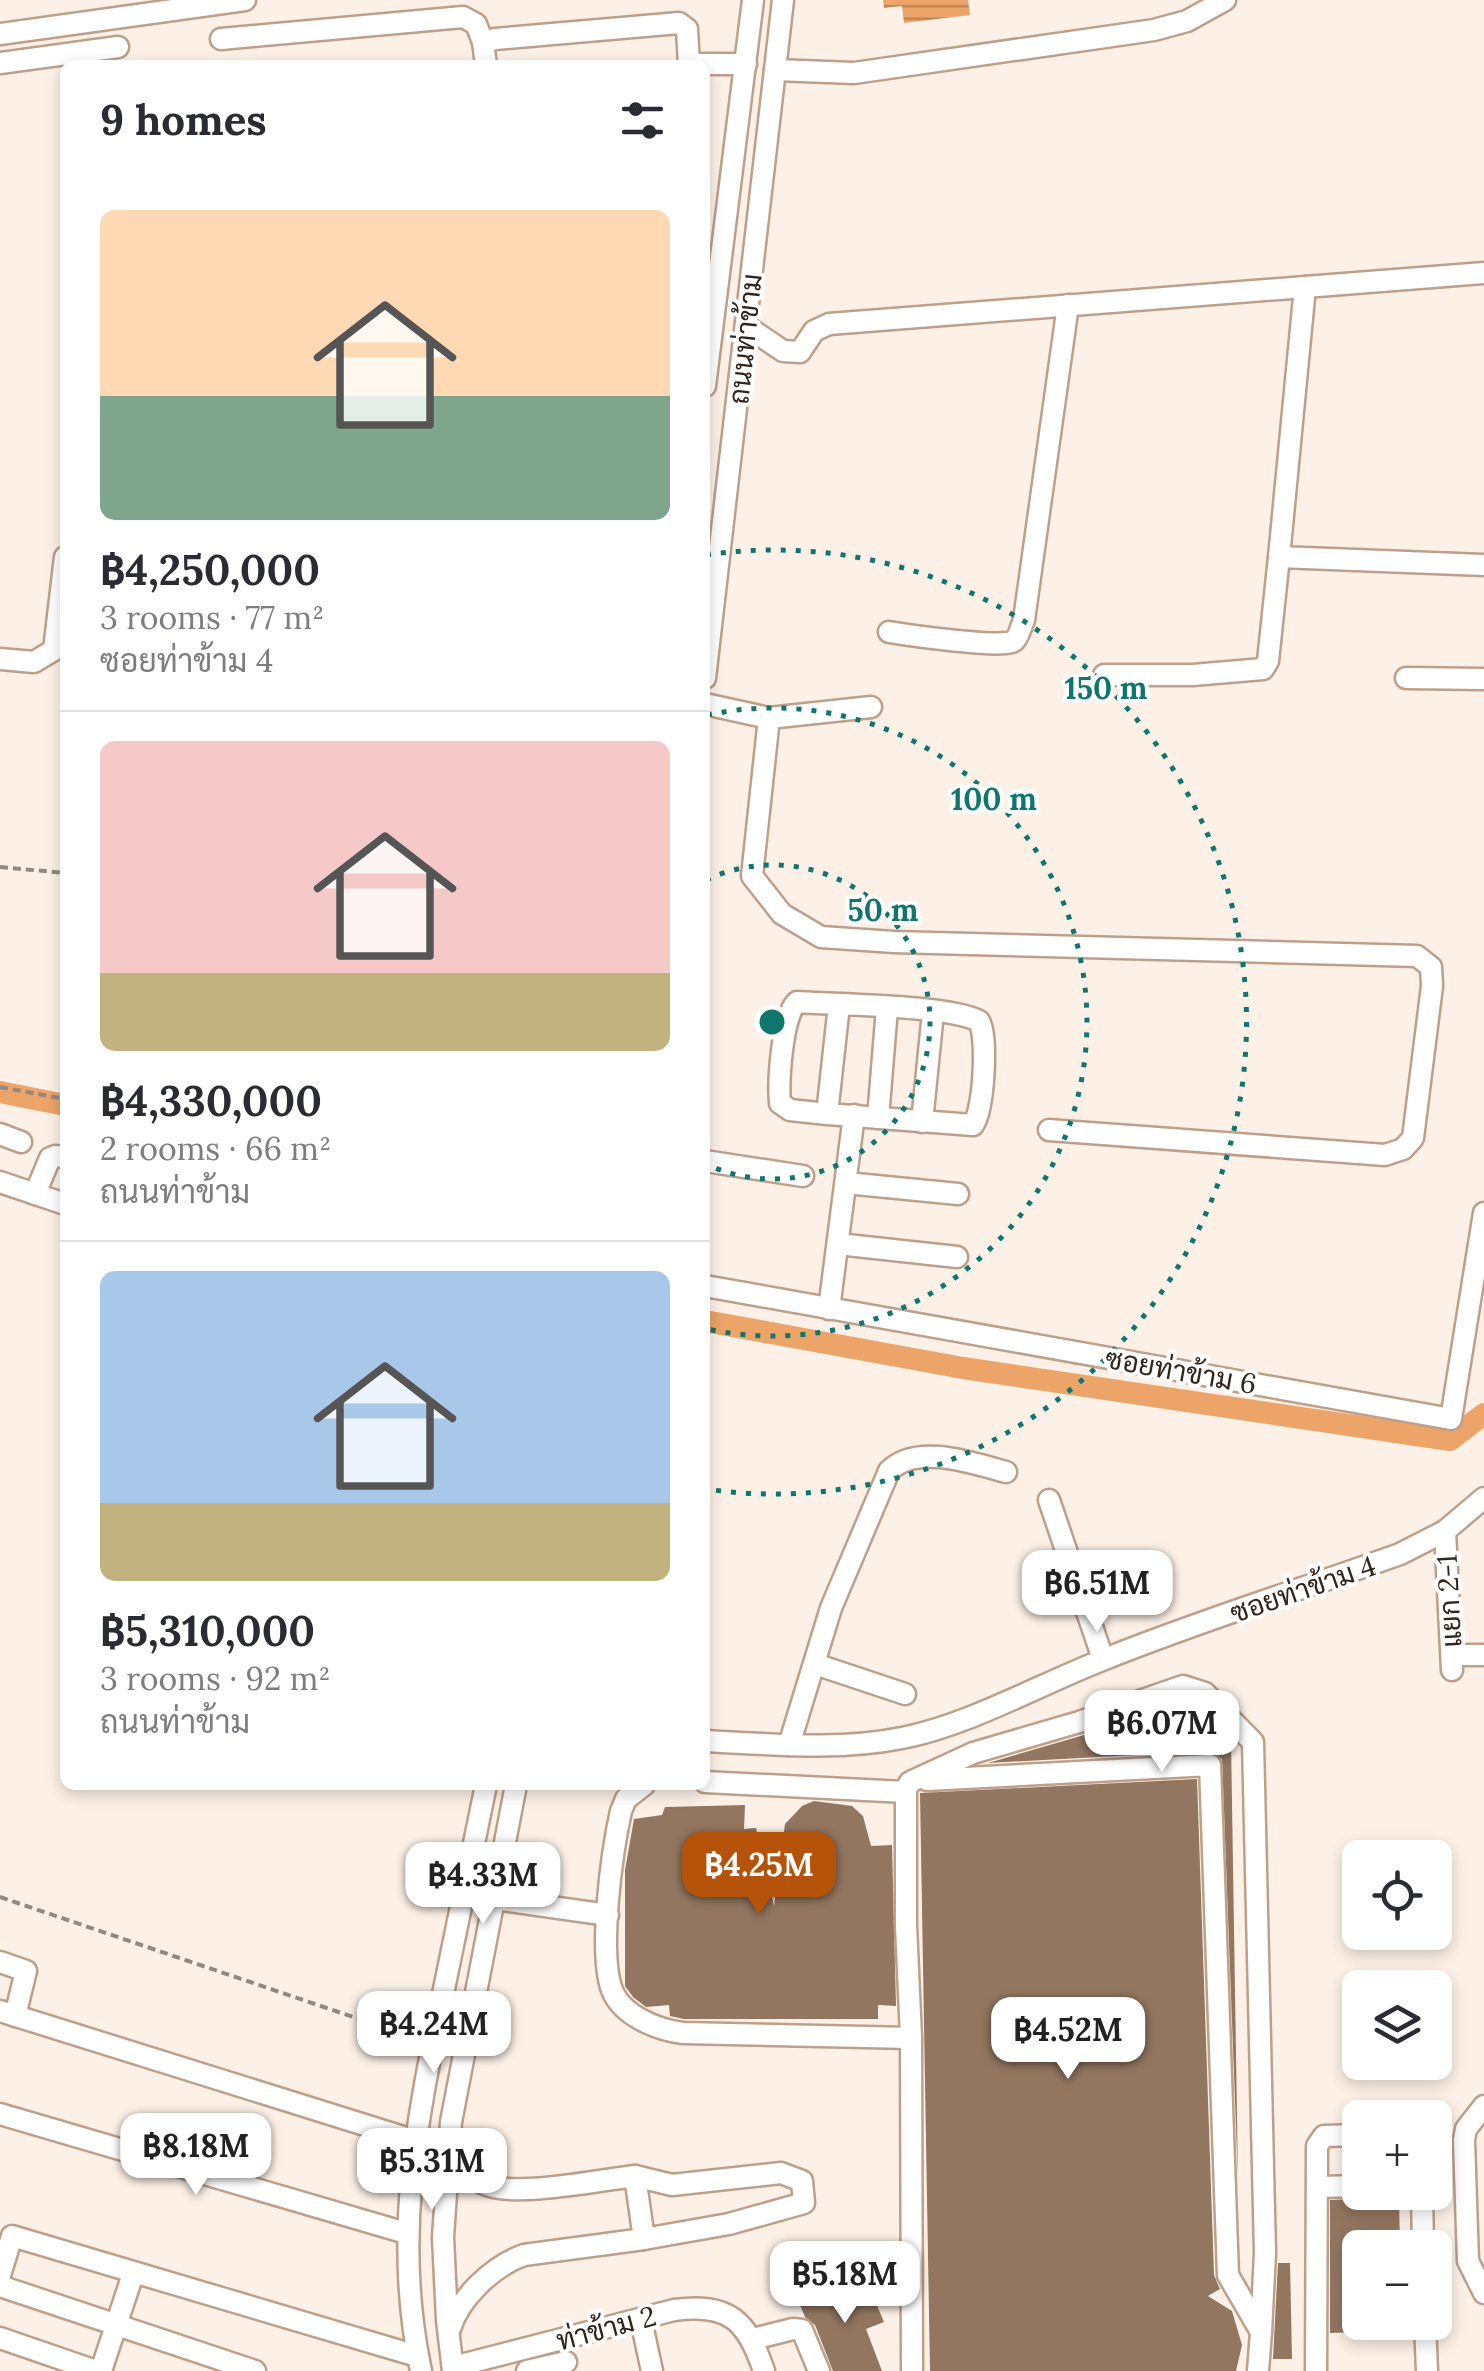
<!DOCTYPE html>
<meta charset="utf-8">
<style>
:root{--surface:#fff;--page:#f7f7f7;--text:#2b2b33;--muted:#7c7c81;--line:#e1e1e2;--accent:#b45309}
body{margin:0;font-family:Lora,Sarabun,serif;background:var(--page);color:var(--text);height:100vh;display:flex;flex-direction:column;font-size:38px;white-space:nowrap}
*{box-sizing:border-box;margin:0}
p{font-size:32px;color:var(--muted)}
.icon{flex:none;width:55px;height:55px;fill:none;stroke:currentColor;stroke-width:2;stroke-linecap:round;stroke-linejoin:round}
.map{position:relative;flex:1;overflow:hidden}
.sheet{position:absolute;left:60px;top:60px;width:650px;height:1730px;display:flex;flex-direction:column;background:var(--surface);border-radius:15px;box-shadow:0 5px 15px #0003}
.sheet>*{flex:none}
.tools{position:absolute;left:1342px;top:1840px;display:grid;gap:20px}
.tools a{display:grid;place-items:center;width:110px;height:110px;border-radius:15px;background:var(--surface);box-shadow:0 5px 15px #0003;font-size:50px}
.price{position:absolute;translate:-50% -85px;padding:0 22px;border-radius:20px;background:#fff;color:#222;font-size:32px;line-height:65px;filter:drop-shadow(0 2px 5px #0008)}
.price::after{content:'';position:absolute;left:50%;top:60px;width:30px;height:22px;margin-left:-15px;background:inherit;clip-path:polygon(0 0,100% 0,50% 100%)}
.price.current{background:var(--accent);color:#fff}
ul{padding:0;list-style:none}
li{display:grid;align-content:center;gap:20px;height:530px;padding:0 40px}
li+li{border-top:2px solid var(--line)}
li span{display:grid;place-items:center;height:310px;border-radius:15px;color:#555}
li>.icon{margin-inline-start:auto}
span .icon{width:180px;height:180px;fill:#fffc;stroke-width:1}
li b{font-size:42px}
h2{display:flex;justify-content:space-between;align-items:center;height:120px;padding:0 40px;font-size:42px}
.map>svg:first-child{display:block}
.water{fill:url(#water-rules)}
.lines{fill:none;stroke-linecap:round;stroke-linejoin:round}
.canal{stroke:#eca468;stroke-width:22}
.building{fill:#927660}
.minor-casing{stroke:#bea08a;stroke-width:25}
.path{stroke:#93877e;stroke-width:4;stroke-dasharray:8 5;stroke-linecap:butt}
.minor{stroke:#fff;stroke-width:20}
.ring{fill:none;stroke:#0f766e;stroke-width:5;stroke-dasharray:5 10}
.labels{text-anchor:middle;stroke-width:8;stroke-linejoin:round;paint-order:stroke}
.street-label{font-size:28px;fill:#31251c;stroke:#fff}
.centre{fill:#0f766e;stroke:#fff;stroke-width:5}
.ring-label{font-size:30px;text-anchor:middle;font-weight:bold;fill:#0f766e;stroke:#fff;stroke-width:8;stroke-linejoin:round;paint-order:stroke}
</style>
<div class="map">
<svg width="1484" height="2371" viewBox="0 0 1484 2371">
<defs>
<pattern id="water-rules" width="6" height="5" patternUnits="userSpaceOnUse" patternTransform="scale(2.5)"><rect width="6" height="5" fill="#eca468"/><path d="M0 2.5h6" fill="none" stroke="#c08555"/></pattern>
</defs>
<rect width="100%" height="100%" fill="#fdf1e7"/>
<path class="water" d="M883,0H968L970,15L904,23L902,6L884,8Z"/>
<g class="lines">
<g class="canal">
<path d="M0,1092L65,1105"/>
<path d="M705,1321L963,1368L1450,1440L1484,1414"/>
</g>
</g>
<g class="building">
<path d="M1183,1700L1231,1740L1238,2179L1222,1759L1209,1751L988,1763L1084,1735Z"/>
<path d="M1197,1779L1214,2275L1220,2289L1208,2296L1232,2311L1242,2345L1236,2371H930L920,1793Z"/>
<path d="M814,1801L852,1806L863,1816L871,1846L892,1845L896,2006L878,2005V2019H684L670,2016L669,2005L646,2007L633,1997L625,1986V1870L634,1819L662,1815L665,1807L745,1805L744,1829L756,1828L774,1906L785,1824L802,1806Z"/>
<path d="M1399,2197L1400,2248H1360V2332L1330,2333V2200Z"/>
<path d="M1278,2263H1290L1292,2359H1273Z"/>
<path d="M867,2282L884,2322L866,2329L882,2371H833L815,2325L805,2317L797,2297Z"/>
</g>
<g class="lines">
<g class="minor-casing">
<g id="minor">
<path d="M0,34L245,0"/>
<path d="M221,39L463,17L476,24L483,42"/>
<path d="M0,63L118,47"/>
<path d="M689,64H746"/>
<path d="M486,65L483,42L495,39L679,23L687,29L689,65"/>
<path d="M775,70L854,73L1154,30L1187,21L1225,0"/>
<path d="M1484,273L1305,287L1279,557L1484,565"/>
<path d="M746,326L783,351L800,352L814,331L829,324L1305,287"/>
<path d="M705,386L753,0"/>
<path d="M889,632C907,635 1004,649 1014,641C1019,637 1021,626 1024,620L1068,305"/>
<path d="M0,659L34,662L54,650L65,557"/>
<path d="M1104,675H1193L1263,669L1268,661L1279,557"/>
<path d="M705,678L783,0"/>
<path d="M1406,678L1484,679"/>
<path d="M705,704L769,718L871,707"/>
<path d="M769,718L752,876L782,914L821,937L894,942L1417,956L1431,967L1432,986L1413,1138L1403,1149L1385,1155L1049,1130"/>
<path d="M827,1114L790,1110L780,1103C778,1081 782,1016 797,1002C838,1005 947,1005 979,1021C988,1037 984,1110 973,1125L827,1114L839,1005"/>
<path d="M878,1118L887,1008"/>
<path d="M922,1122L933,1012"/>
<path d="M0,1134L21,1142"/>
<path d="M705,1161L803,1176"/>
<path d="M0,1182L65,1204"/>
<path d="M846,1183L958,1194"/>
<path d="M35,1194L50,1158L55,1156L65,1157"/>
<path d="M838,1244L957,1257"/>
<path d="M705,1286L1451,1419L1484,1213"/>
<path d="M829,1309L854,1115"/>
<path d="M1049,1500L1103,1659"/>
<path d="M1445,1531L1452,1670"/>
<path d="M1452,1655H1484"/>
<path d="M815,1664L905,1694"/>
<path d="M705,1741C770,1744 837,1751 902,1738C968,1725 1037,1686 1100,1661C1198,1621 1300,1590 1400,1554L1445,1531L1484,1498"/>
<path d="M789,1745L831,1608L889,1471C916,1443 973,1463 1006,1472"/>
<path d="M927,1780L1210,1765L1228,2275L1261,2332L1258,2371"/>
<path d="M705,1782L905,1792"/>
<path d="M644,1785L626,1799L621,1811C612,1851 598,1952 612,1990C622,2016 658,2030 683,2033L911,2038"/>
<path d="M494,1899L608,1915"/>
<path d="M0,1962L26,1971L15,2016"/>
<path d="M0,2011L416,2141"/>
<path d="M1484,2106L1466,2129L1464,2140L1468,2261L1484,2293"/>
<path d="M0,2114L406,2233"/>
<path d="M450,2142C456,2160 467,2176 484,2184C514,2198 600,2180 635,2176L644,2239L524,2255C493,2266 459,2298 450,2329"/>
<path d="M635,2176L672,2185L781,2173L802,2181L804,2203L729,2224L644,2239"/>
<path d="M1318,2187L1360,2186"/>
<path d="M1422,2192L1423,2248"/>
<path d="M0,2275L12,2236L417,2356"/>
<path d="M0,2286L255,2371"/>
<path d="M641,2320L652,2371"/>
<path d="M1425,2322L1427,2371"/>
<path d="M0,2338L96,2371"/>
<path d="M753,2339L793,2329L802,2330L819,2371"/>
<path d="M453,2367L674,2310C729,2303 747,2320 764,2371"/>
<path d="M101,2371L133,2274"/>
<path d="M421,2371C393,2240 416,2123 443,1994C457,1924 472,1855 486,1785"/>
<path d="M453,2371L447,2320L443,2237L451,2122L516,1785"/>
<path d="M527,2371L566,2362"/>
<path d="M912,2371L911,2038L906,1925V1789L910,1782L973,1753L1079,1722L1183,1686L1205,1693L1253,1742L1265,2253L1261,2332"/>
<path d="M1316,2371L1317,2146L1324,2136L1360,2135"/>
</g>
</g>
<g class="path">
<path d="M0,867L65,873"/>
<path d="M0,1087L65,1099"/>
<path d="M0,1897L412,2037"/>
</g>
<use href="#minor" class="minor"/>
</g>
<g class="ring">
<path d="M706 880A157 157 0 1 1 706 1164"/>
<path d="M707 715A314 314 0 1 1 707 1329"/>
<path d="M706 555A472 472 0 1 1 706 1489"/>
</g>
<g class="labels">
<g class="street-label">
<text transform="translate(745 339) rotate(-84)" y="10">ถนนท่าข้าม</text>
<text transform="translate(1181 1371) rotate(10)" y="10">ซอยท่าข้าม 6</text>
<text transform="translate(1303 1589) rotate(-19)" y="10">ซอยท่าข้าม 4</text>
<text transform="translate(1449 1601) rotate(-93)" y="10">แยก 2-1</text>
<text transform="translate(606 2328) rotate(-15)" y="10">ท่าข้าม 2</text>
</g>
</g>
<circle cx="772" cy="1022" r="15" class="centre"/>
<g class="ring-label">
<text x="1106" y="699">150 m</text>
<text x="994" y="810">100 m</text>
<text x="883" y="921">50 m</text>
</g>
</svg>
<div class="tools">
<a><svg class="icon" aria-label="locate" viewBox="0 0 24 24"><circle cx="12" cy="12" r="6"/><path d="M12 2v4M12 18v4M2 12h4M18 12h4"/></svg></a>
<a><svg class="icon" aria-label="layers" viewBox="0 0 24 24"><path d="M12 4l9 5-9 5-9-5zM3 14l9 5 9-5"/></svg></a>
<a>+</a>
<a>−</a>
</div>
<b class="price" style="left:1097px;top:1635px">฿6.51M</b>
<b class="price" style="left:1162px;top:1775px">฿6.07M</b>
<b class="price current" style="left:759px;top:1917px">฿4.25M</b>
<b class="price" style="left:483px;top:1927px">฿4.33M</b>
<b class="price" style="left:434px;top:2076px">฿4.24M</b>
<b class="price" style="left:1068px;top:2082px">฿4.52M</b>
<b class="price" style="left:196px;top:2198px">฿8.18M</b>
<b class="price" style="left:432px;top:2213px">฿5.31M</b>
<b class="price" style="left:845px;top:2326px">฿5.18M</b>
<section class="sheet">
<h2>9 homes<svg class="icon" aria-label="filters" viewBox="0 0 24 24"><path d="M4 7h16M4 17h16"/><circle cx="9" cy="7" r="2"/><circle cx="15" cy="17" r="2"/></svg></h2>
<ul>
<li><span style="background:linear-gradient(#ffd9b3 60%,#7fa58c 0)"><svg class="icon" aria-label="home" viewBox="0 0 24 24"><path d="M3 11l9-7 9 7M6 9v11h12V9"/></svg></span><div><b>฿4,250,000</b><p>3 rooms · 77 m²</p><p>ซอยท่าข้าม 4</p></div></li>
<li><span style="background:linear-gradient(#f6c9c9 75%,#c2b280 0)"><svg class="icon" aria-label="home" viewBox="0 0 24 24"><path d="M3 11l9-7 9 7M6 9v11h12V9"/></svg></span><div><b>฿4,330,000</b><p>2 rooms · 66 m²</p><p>ถนนท่าข้าม</p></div></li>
<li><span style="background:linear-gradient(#a9c7e8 75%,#c2b280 0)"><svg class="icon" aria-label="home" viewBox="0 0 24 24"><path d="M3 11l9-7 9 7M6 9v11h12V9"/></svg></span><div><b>฿5,310,000</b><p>3 rooms · 92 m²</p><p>ถนนท่าข้าม</p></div></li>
</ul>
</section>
</div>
